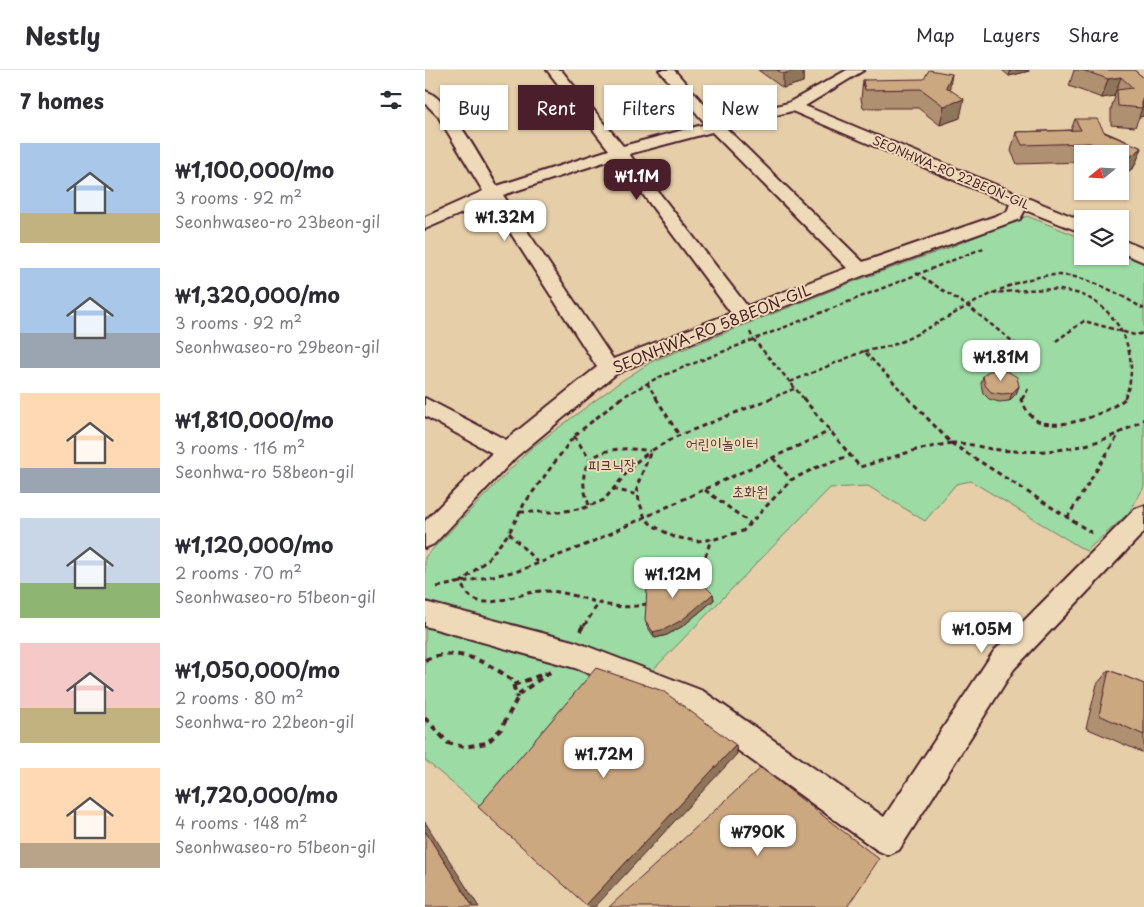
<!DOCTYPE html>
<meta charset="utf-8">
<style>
:root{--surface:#fff;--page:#f7f7f7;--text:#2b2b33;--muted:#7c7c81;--line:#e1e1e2;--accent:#4a1f2b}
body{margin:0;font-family:"Playpen Sans","Poor Story",sans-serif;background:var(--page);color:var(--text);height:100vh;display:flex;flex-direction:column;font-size:19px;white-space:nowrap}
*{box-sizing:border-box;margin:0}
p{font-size:16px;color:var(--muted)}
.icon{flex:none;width:28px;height:28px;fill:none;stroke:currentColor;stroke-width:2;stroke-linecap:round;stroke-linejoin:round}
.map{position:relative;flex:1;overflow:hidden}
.sheet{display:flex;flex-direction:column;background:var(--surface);width:425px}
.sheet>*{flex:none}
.hud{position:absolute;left:15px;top:15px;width:475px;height:45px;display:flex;gap:10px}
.needle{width:32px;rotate:252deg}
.controls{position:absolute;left:649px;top:75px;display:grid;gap:10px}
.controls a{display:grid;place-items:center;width:55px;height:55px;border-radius:0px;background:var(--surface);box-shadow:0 1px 4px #0004;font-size:25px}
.price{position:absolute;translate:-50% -42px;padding:0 11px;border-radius:10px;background:#fff;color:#222;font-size:16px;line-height:32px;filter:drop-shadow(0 1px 2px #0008)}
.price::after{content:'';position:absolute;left:50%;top:30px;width:15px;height:11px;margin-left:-8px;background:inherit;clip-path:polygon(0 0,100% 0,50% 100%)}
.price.selected{background:var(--accent);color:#fff}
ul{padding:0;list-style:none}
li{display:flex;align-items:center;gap:15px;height:125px;padding:0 20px}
li span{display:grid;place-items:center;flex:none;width:140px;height:100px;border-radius:0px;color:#555}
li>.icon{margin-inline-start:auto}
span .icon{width:60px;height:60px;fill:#fffc;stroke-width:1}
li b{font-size:21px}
h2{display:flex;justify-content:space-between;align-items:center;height:60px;padding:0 20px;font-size:21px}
.chip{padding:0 18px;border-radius:0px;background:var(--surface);box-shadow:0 1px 4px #0004;font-size:18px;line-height:45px}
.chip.selected{background:var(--accent);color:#fff}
header{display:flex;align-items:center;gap:30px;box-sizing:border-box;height:70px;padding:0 25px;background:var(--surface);border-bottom:1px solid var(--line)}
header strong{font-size:24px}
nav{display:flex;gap:28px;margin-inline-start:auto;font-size:18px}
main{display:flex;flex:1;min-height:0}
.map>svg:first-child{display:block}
.green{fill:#9cdba3;stroke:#737d67}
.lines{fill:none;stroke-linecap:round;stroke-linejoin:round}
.street-casing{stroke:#4a1f2b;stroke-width:4}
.path-far2{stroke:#4a1f2b;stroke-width:2.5;stroke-dasharray:4.5 3;stroke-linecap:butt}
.path-far1{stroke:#4a1f2b;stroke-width:3;stroke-dasharray:5 4;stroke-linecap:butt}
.path{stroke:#4a1f2b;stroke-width:4;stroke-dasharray:6 5;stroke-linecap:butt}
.street{fill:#eedab8;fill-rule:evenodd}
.wall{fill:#af906f;stroke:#4a1f2b}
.shaded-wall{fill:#8f765a;stroke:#4a1f2b}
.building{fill:#cca881;stroke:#4a1f2b}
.labels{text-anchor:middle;stroke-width:4;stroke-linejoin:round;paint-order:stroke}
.far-street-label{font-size:12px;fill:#4a1f2b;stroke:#eedab8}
.street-label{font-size:15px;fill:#4a1f2b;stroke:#eedab8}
.park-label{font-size:15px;fill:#563b3d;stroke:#eedab8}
</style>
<header>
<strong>Nestly</strong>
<nav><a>Map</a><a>Layers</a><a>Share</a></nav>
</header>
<main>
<section class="sheet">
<h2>7 homes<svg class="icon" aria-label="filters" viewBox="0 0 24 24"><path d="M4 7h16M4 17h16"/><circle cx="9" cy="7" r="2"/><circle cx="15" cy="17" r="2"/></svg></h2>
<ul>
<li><span style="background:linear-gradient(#a9c7e8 70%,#c2b280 0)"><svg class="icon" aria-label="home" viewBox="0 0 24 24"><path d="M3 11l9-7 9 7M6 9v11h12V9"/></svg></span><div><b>₩1,100,000/mo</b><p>3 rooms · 92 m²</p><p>Seonhwaseo-ro 23beon-gil</p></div></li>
<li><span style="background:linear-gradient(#a9c7e8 65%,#9aa5b1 0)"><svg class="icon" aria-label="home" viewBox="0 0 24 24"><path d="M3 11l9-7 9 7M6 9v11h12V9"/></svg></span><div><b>₩1,320,000/mo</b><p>3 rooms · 92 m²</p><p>Seonhwaseo-ro 29beon-gil</p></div></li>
<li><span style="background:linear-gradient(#ffd9b3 75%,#9aa5b1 0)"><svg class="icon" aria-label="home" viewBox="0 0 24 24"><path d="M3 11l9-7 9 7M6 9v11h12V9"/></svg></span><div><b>₩1,810,000/mo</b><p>3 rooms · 116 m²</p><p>Seonhwa-ro 58beon-gil</p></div></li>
<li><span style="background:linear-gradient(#c9d6e8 65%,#8fb573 0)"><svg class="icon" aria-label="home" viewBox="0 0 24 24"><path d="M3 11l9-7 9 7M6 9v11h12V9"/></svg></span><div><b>₩1,120,000/mo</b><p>2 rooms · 70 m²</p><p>Seonhwaseo-ro 51beon-gil</p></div></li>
<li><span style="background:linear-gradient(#f6c9c9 65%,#c2b280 0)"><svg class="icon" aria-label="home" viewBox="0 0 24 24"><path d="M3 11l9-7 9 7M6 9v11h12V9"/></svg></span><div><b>₩1,050,000/mo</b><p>2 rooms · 80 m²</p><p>Seonhwa-ro 22beon-gil</p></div></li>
<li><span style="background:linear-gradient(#ffd9b3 75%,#b9a48a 0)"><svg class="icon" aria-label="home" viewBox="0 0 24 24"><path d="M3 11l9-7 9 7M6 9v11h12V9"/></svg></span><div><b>₩1,720,000/mo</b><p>4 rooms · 148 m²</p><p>Seonhwaseo-ro 51beon-gil</p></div></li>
</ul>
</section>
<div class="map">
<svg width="719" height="837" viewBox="0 0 719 837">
<rect width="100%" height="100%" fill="#e6cea9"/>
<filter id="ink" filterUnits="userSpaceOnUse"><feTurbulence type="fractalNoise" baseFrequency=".02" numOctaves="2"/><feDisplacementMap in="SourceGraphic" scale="10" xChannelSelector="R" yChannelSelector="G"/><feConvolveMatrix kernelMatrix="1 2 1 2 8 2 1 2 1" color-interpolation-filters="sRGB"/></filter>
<g filter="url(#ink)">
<path class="green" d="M602,146L657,168L658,186H695V184L719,194V417L703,444L661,481L546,411L531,414L500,451L443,416L405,418L225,603L187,585L58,739L0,690V487L106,378L195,312L226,292L433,210L523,178Z"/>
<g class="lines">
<g class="street-casing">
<g id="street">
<path d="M122,0H136L198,76L281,54L234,0H249L294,51L363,33L422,0H439L380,36L658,151V163L600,140L595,149L442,204L222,290L191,304L91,387L9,474L0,478V451L67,383L0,346V328L81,370L172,297L65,131L0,159V147L58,121L13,46L0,33V21C23,26 59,95 72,116L184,80ZM367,41L585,134L582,142L438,192L301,58ZM287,62L422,198L322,236L204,84ZM191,88L306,243L188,289L78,125Z"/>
<path d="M695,169L719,179V192L695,182Z"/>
<path d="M719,436V462L589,599L474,780L463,785L452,780L258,641L150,598L0,556V532L151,572L278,621L459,747L569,581L710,439Z"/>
</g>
</g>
<g class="path-far2">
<path d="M491,203L544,237L606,286"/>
<path d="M567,223C594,221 624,216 651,223C694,235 719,290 699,329"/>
<path d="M325,262L328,269L365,312"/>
<path d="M631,271L659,251L710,265L719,263"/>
<path d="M439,281C450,279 462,278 473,273C520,253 583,204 634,205C664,206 694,224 719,239"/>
<path d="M222,313L232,329"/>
<path d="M194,329L232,308L561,177"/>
<path d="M344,329L371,318"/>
<path d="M379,329L365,312L439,281L484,329"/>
<path d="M597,329L603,319"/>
</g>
<g class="path-far1">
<path d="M196,328L149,366L99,434L84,463L63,489L35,513C40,520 45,529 54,531C72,536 99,521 119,521C158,521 182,546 224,533"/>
<path d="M231,328L254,365"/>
<path d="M347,328L248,368L226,381L212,416L214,431L220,448L227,455L249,467L272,471L290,469L318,461L366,410L390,398L426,385"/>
<path d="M378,328L435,397L491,380L526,373"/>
<path d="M483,328L526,373"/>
<path d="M597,328L596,330C600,338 605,347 613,351C637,362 682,343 701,328"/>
<path d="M149,366L166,391"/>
<path d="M526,373L670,465"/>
<path d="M526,373C543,372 559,379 575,380C627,385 675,378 719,349"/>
<path d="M348,388L366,410"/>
<path d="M188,419L213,425"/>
<path d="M280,420L325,453"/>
<path d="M164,435C144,382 183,374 226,381"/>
<path d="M95,442H134L159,438L179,430L210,393L224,382"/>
<path d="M642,448L692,367"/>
<path d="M84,463L113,493"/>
<path d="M264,508L279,491L286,469"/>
<path d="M12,517L93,501L158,476L405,361"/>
<path d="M159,556L173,534"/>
</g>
<g class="path">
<path d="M155,561L159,554"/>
<path d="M0,590C32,576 61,591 87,610L92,628"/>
<path d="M89,615L121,603"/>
<path d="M0,648L23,673L39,677L62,673L76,659L95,623L125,602"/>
</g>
<use href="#street" class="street"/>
</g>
<g class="wall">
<path d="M333,0H378V12L358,18Z"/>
<path d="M577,0H604V1L584,6Z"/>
<path d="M649,0H709L719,8V46L714,47L710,57L686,55V39L690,27L689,26L677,28L644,16Z"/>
<path d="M438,10L525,19L535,48L515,55L493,38H438L436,29Z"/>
<path d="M650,49L717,78L709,97L695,108V84H658V92L592,94L586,81L591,62L646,60Z"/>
<path d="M558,306L594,316L591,324L584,331L574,332L564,329L558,323L556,314Z"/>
<path d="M288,524L289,530L258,556L242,565L230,568L222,556L220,550Z"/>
<path d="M684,600L719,614V683L661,658L672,614Z"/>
</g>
<g class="shaded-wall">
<path d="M371,0H378V12L358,18V4Z"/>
<path d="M586,0H604V1L584,6Z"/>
<path d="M527,4L524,23L518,36L521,17Z"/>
<path d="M696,7L689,26L677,28L683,9Z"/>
<path d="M719,28V46L714,47L717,38V29Z"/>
<path d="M539,29L535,48L515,55L519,36Z"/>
<path d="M717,78L709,97L695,108L702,89Z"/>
<path d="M594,316L591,324L584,331L587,323Z"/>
<path d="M288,524L289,530L258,556L242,565L230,568L228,562Z"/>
<path d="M311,675L312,684L170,837H164L161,835Z"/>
<path d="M0,752L54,837H48L0,761Z"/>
</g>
<g class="building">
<path d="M352,0H371L358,4Z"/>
<path d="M504,0L527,4L521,17L539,29L519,36L496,19L440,20L438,10L499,9Z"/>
<path d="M657,0H709L719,8V28L717,29V38L693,36L692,20L708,18L696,7L683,9Z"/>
<path d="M650,49H672L680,63L717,78L702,89L695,86V84H690L665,73L597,75L591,62L656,60Z"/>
<path d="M573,300L584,302L592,307L594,316L587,323L577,324L566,322L560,315L558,306L564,301Z"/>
<path d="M249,499L262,502L273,509L288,524L257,550L240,559L228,562L220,550L222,519L230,508L237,502Z"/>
<path d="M171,598L238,621L311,675L161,835L53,737Z"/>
<path d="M684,600L719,614V665L674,645Z"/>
<path d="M336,698L454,789L422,837H184Z"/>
<path d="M0,761L48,837H0Z"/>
</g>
</g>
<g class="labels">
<g class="far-street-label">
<text transform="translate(526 103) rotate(23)" y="4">SEONHWA-RO 22BEON-GIL</text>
</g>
<g class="street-label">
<text transform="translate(287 259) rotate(-22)" y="5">SEONHWA-RO 58BEON-GIL</text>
</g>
<g class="park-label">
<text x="297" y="379">어린이놀이터</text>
<text x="187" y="400">피크닉장</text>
<text x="325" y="427">초화원</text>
</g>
</g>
</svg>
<div class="controls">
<a><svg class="needle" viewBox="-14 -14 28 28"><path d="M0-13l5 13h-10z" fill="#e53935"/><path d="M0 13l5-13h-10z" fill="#7c7c81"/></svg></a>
<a><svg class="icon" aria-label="layers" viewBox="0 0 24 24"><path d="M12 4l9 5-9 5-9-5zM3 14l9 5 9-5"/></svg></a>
</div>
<b class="price selected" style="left:212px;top:131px">₩1.1M</b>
<b class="price" style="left:80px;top:172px">₩1.32M</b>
<b class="price" style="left:576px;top:312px">₩1.81M</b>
<b class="price" style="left:248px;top:529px">₩1.12M</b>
<b class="price" style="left:557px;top:584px">₩1.05M</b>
<b class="price" style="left:179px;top:709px">₩1.72M</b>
<b class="price" style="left:333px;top:787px">₩790K</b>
<div class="hud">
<a class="chip">Buy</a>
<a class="chip selected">Rent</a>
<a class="chip">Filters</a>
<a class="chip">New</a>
</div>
</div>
</main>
